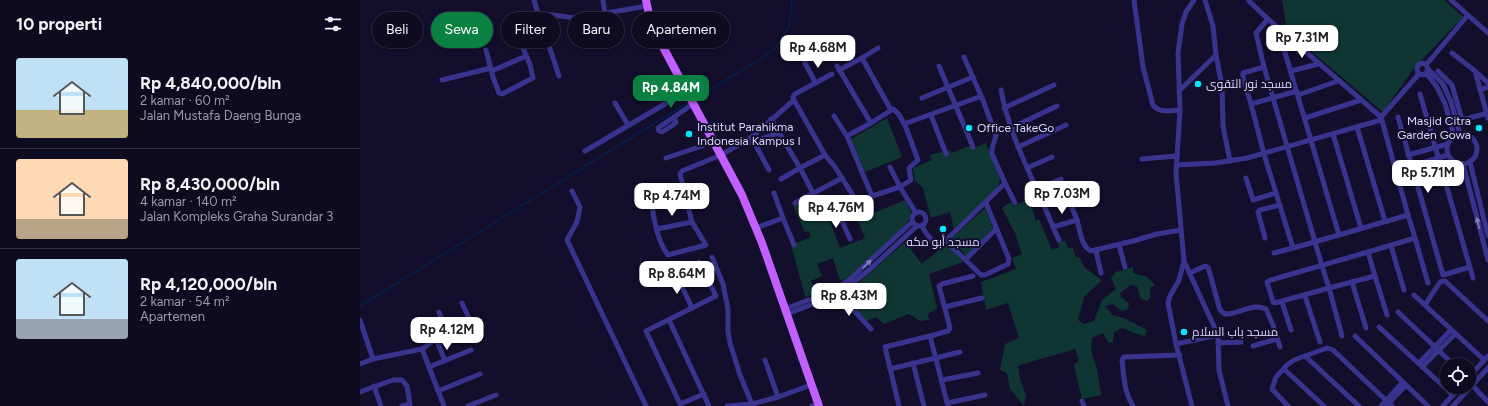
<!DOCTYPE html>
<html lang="id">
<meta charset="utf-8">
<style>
:root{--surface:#0e0a20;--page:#1c182d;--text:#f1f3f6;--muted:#9b9aa5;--line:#2e2b3e;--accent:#0b8043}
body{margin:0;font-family:Figtree,Cairo,sans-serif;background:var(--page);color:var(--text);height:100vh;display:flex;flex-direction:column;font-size:15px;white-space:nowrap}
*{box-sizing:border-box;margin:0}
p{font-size:13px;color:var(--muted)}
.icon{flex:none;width:22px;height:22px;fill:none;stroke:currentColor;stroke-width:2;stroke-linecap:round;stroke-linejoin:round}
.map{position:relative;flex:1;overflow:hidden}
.panel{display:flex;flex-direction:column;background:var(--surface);width:360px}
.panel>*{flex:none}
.banner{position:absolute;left:12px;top:12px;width:380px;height:36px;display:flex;gap:8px}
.buttons{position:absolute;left:1080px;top:358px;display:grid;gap:8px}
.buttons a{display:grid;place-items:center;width:36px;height:36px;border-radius:50%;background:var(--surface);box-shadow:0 2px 6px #0003,0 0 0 1px var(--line);font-size:20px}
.price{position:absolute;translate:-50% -34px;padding:0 9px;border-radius:8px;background:#fff;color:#222;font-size:13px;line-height:26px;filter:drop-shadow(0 1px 2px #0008)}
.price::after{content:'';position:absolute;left:50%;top:24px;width:12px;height:9px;margin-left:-6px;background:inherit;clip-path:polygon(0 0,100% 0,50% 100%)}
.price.active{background:var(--accent);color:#fff}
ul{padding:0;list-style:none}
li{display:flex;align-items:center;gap:12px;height:100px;padding:0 16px}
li+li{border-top:1px solid var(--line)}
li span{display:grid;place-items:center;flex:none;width:112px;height:80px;border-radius:4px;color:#555}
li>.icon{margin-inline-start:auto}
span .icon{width:48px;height:48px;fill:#fffc;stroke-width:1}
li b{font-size:17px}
h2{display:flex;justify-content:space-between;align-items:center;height:48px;padding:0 16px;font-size:17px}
.tag{padding:0 14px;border-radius:18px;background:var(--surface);box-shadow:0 2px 6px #0003,0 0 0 1px var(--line);font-size:14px;line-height:36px}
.tag.active{background:var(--accent);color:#fff}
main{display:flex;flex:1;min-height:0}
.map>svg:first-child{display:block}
.green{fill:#103634}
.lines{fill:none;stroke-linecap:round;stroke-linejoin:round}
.stream{stroke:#051f4d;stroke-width:1.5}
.minor{stroke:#38348e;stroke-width:5}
.primary{stroke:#c25fff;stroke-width:8}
.oneway{fill:#827ec1}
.poi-dot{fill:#04e7ff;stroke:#130e2b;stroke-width:1.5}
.labels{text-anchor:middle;stroke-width:4;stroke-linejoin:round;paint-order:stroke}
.poi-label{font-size:12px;fill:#dcd8ff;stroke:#130e2b;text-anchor:start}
</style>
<main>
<section class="panel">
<h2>10 properti<svg class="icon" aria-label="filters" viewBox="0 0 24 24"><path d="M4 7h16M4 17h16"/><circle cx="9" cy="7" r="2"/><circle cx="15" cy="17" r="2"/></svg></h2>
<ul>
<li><span style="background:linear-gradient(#bfe0f5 65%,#c2b280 0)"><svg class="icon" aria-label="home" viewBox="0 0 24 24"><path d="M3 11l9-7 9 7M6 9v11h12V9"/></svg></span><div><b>Rp 4,840,000/bln</b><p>2 kamar · 60 m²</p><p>Jalan Mustafa Daeng Bunga</p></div></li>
<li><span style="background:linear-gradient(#ffd9b3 75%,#b9a48a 0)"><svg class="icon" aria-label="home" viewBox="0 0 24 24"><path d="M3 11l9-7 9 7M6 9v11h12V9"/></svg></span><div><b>Rp 8,430,000/bln</b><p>4 kamar · 140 m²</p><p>Jalan Kompleks Graha Surandar 3</p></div></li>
<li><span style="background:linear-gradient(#bfe0f5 75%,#9aa5b1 0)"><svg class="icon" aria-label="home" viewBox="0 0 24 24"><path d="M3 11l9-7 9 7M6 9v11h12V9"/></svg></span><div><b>Rp 4,120,000/bln</b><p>2 kamar · 54 m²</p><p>Apartemen</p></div></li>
</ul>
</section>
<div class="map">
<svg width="1128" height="406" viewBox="0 0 1128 406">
<rect width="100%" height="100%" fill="#130e2b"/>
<g class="green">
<path d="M922,0H1084L1103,17L1054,68L1023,112L927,31Z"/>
<path d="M527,118L542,157L505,172L491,139Z"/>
<path d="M626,143L640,179L638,186L635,190L594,229L590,212L571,218L563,188L555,181L553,168L572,160L570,155L589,150L591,153L610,146L612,149Z"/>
<path d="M669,198L676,221L679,219L692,250L699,247L698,242L705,241L708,248H713L716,258L719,257L725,268L742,280L724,297L718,320L724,324L734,321L742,300L756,289L751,278L756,272L773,267V273L787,277L795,285L790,288V298L787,301L781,299L777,286L771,285L760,293L761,297L769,303L768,309L762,311L753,304L745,306L753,315L764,318L787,330L785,337L762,328L754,332L753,343L748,342L743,333L732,338L731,351L737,369L741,395L722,399L714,365L719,360L715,349C696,355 677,359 658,366L660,379L666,395L664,406L650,389L647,373L640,370L645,344L659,338L648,303L626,310L621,282L656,269L652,258L662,254L655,233L642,208L651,202L654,207Z"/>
<path d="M545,200L552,214L545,225L493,273L482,281L479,278L473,258L457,264L462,276L451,281L455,292L448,297L445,296L431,245L451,237L449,231L445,232L433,206L441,203L446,220L459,214L468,216L480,248L505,238L493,210L502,205L507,216Z"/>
<path d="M625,208L633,228L606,256L591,239Z"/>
<path d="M545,242L562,264L588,243L603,262L569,274L577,308L568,314L569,320L560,321L549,314L524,324L516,317L506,321L481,295L495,286Z"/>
</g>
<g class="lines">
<g class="stream">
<path d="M334,99L391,65L416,48L429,26L432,0"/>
<path d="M0,306L329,102"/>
</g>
<g class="minor">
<path d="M174,0L179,17"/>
<path d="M243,0L245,14"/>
<path d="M774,0L783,67L793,105C799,113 810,111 820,110"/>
<path d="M845,0L853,26L856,55L862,86L863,126L870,161"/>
<path d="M1091,0L1128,33"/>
<path d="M889,1L908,19"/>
<path d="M177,18L190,49L199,76"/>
<path d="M918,29L979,235L1048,215L1021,117"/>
<path d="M126,50L133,77L139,93L142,94L173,78L170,65L157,33L158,29C168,23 181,13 194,15C202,16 209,18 217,18L287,6"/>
<path d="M1092,53L1115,71L1128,118"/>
<path d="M604,57L622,98"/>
<path d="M502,58L518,48"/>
<path d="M445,63L455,82"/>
<path d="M1066,65L1063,63C1057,64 1055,69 1059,74L1063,75L1066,73L1068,69L1066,65L1108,15"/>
<path d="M477,66L511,123L487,136L512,196L540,187L556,213"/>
<path d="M579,66L613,147"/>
<path d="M1068,69L1083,84L1091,102L1100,134"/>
<path d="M479,70L502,58L531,110"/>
<path d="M132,71L166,56"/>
<path d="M931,71L958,64"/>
<path d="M1078,71L1092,85L1102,120L1128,113"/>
<path d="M1116,72L1128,83"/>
<path d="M1066,73L1077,87L1085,104L1094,135"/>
<path d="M82,80L131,68"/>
<path d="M283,86L297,91L301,96L304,98L324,86"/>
<path d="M641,90C650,139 675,182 693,227L717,220C720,230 721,246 731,251L773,241L797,234L821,230"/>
<path d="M1120,90L1128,87"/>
<path d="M819,91L856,55"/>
<path d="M937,91L891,104L904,154L933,248L979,235"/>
<path d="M1060,94L1113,278"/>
<path d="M938,95L978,81"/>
<path d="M562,98L613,77"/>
<path d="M434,100L465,155L475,167L497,202L495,205L470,214L463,212L440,168L465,155"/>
<path d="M255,103L268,125"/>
<path d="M891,104L883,78V73L904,67"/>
<path d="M644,108L694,85"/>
<path d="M571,115L586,154"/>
<path d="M474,116L487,136"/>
<path d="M314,117L316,122L313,125L302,132L299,131L298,128L333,104"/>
<path d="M1038,117L1083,275L1110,267"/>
<path d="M945,118L1001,100"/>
<path d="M411,119L440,168L421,179"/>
<path d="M511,123L533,109C544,115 553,148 558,160L549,168L551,180L540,187L530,167"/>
<path d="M544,124L619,97L622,98L636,135L632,149V154L645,183"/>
<path d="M997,127L1025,221"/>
<path d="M651,128L697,106"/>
<circle cx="1102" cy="149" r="15"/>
<path d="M973,134L1001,228"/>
<path d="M392,138L409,170"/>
<path d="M386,144L419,133"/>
<path d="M658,147L706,125"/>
<path d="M225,151L327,91"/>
<path d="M1048,155L1088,144"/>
<path d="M306,158L354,142"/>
<path d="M782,159L817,156"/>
<path d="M1110,162L1128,236"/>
<path d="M1103,164L1128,260"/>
<path d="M816,165L855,163L887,158L1021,120"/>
<path d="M1052,166L1088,155"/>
<path d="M667,168L692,157"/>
<path d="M886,178L893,200L916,193"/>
<path d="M677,189L701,179"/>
<path d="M212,191L220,207L217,222L207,240L286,406"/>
<path d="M414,193L423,218"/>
<path d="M325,194L294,201L292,203C293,219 298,242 308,255L346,245L332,222L320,174L322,171L361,155L392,137L434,100L433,97L435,94L472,74"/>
<path d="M435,203L482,178"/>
<path d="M501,203L512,196"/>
<circle cx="559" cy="219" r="7"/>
<path d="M478,212L490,239"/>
<path d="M717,220L709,200L711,198L725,193"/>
<path d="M563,225L562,226C566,234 571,240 577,246H580L645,183L655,203"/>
<path d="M693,227L699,240"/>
<path d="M396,228L423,218L434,245"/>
<path d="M297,229L332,222"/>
<path d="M905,238L898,212L900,210L920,205"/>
<path d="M1055,238L1068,283"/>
<path d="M586,241L621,275H625L648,264L649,259L626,203"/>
<path d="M759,245L765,267"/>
<path d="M1031,246L1044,290"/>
<path d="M736,251L741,273"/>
<path d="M1008,252L1055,238L1048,215"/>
<path d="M914,253L933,248"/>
<path d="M352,257L363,284L368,309V332L370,343L380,375L392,404"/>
<path d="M606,259L636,229"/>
<path d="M824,261L858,335L859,370L868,406"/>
<path d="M339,262L356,296L286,331L320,404L344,394"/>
<path d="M830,273L845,266L848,267L860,310L865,314C878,315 892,302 906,309L913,325L920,347"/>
<path d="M316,274L332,308"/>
<path d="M1015,276L1027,315"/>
<path d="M992,282L1006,328"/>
<path d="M479,294L511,329"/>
<path d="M1054,295L1122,358"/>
<path d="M945,296L960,342"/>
<path d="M922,302L931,330"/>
<path d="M1065,305L1080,282L1085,281L1128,321"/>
<path d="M585,307L622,298"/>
<path d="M425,309L475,290L490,279L552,222"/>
<path d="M79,312L86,333"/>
<path d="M1038,312L1094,365"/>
<path d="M427,314L479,294L510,269L557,226"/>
<path d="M0,320L13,359"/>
<path d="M309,320L349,406"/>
<path d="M1019,327L1093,395"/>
<path d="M982,336L969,288L915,303L913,302L907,282L911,280L1008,252L1015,276L969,288L962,266L904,67L896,33L908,19L1021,117L1059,74"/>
<path d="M995,336L1068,406"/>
<path d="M76,339L85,361"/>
<path d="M858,343L881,342"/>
<path d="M816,344L858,335"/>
<path d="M893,346L917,339"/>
<path d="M62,349L79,337L111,323L102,303"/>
<path d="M945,356L999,406"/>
<path d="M405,360L418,397"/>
<path d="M553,363L564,406"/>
<path d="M1059,363L1091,330"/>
<path d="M0,364L13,359L62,349L84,406"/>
<path d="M69,367L111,350"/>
<path d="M1062,367L1095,334"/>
<path d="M530,369L600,352"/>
<path d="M924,369L964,406"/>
<path d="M1109,377L1128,356"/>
<path d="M582,380L618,373"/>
<path d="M1112,385L1128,402"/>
<path d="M14,386L21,406"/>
<path d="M78,391L120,374"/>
<path d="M0,392L33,380H42L47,386L50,404L42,406"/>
<path d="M722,401L724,406"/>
<path d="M587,403L625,395"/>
<path d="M108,406L136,395"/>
<path d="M367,406L392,404L418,397L451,385"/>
<path d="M452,406L458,404"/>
<path d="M539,406L525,347L570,336"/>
<path d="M588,406L570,336L588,331L590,328L579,286L582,284L613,276"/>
<path d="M773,406C764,392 764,377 762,360L764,357L820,355"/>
<path d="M832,406L816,344L808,303L810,296L819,280L824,261L816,173L820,110L818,53L822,24L826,12L834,0"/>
<path d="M928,406L912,389L916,377L927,365L934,360L967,348L973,350L1032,406"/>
<path d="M1021,406L1043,382"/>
<path d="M1026,406L1046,385"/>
<path d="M1083,406L1100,387"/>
<path d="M1093,406L1128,368"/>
</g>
<path class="primary" d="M286,0L288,10L294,30L382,195L402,243L459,406"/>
</g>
<defs><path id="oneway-solid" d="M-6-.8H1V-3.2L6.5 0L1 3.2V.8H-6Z"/></defs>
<g class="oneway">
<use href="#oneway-solid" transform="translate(1118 223) rotate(-104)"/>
<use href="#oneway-solid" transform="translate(507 264) rotate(-43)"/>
</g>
<g class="poi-dot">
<circle cx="838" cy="84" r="4"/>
<circle cx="609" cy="128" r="4"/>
<circle cx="1119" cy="128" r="4"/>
<circle cx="329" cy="134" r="4"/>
<circle cx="583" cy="229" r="4"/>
<circle cx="824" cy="332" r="4"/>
</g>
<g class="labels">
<g class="poi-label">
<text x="846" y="88">مسجد نور التقوى</text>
<text x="1111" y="125" text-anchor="end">Masjid Citra<tspan x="1111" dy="14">Garden Gowa</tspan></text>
<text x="337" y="131">Institut Parahikma<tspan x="337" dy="14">Indonesia Kampus I</tspan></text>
<text x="617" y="132">Office TakeGo</text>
<text x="583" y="246" text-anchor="middle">مسجد أبو مكه</text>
<text x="832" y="336">مسجد باب السلام</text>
</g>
</g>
</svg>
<div class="buttons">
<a><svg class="icon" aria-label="locate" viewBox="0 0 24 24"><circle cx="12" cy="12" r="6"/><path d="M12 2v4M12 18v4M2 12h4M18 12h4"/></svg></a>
</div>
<b class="price" style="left:942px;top:59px">Rp 7.31M</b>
<b class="price" style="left:458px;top:69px">Rp 4.68M</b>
<b class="price active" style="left:311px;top:109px">Rp 4.84M</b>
<b class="price" style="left:1068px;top:194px">Rp 5.71M</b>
<b class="price" style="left:702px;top:215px">Rp 7.03M</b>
<b class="price" style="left:312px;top:217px">Rp 4.74M</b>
<b class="price" style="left:476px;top:229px">Rp 4.76M</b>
<b class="price" style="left:317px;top:295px">Rp 8.64M</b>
<b class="price" style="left:489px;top:317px">Rp 8.43M</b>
<b class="price" style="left:87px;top:351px">Rp 4.12M</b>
<div class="banner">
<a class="tag">Beli</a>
<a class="tag active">Sewa</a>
<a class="tag">Filter</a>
<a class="tag">Baru</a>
<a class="tag">Apartemen</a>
</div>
</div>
</main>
